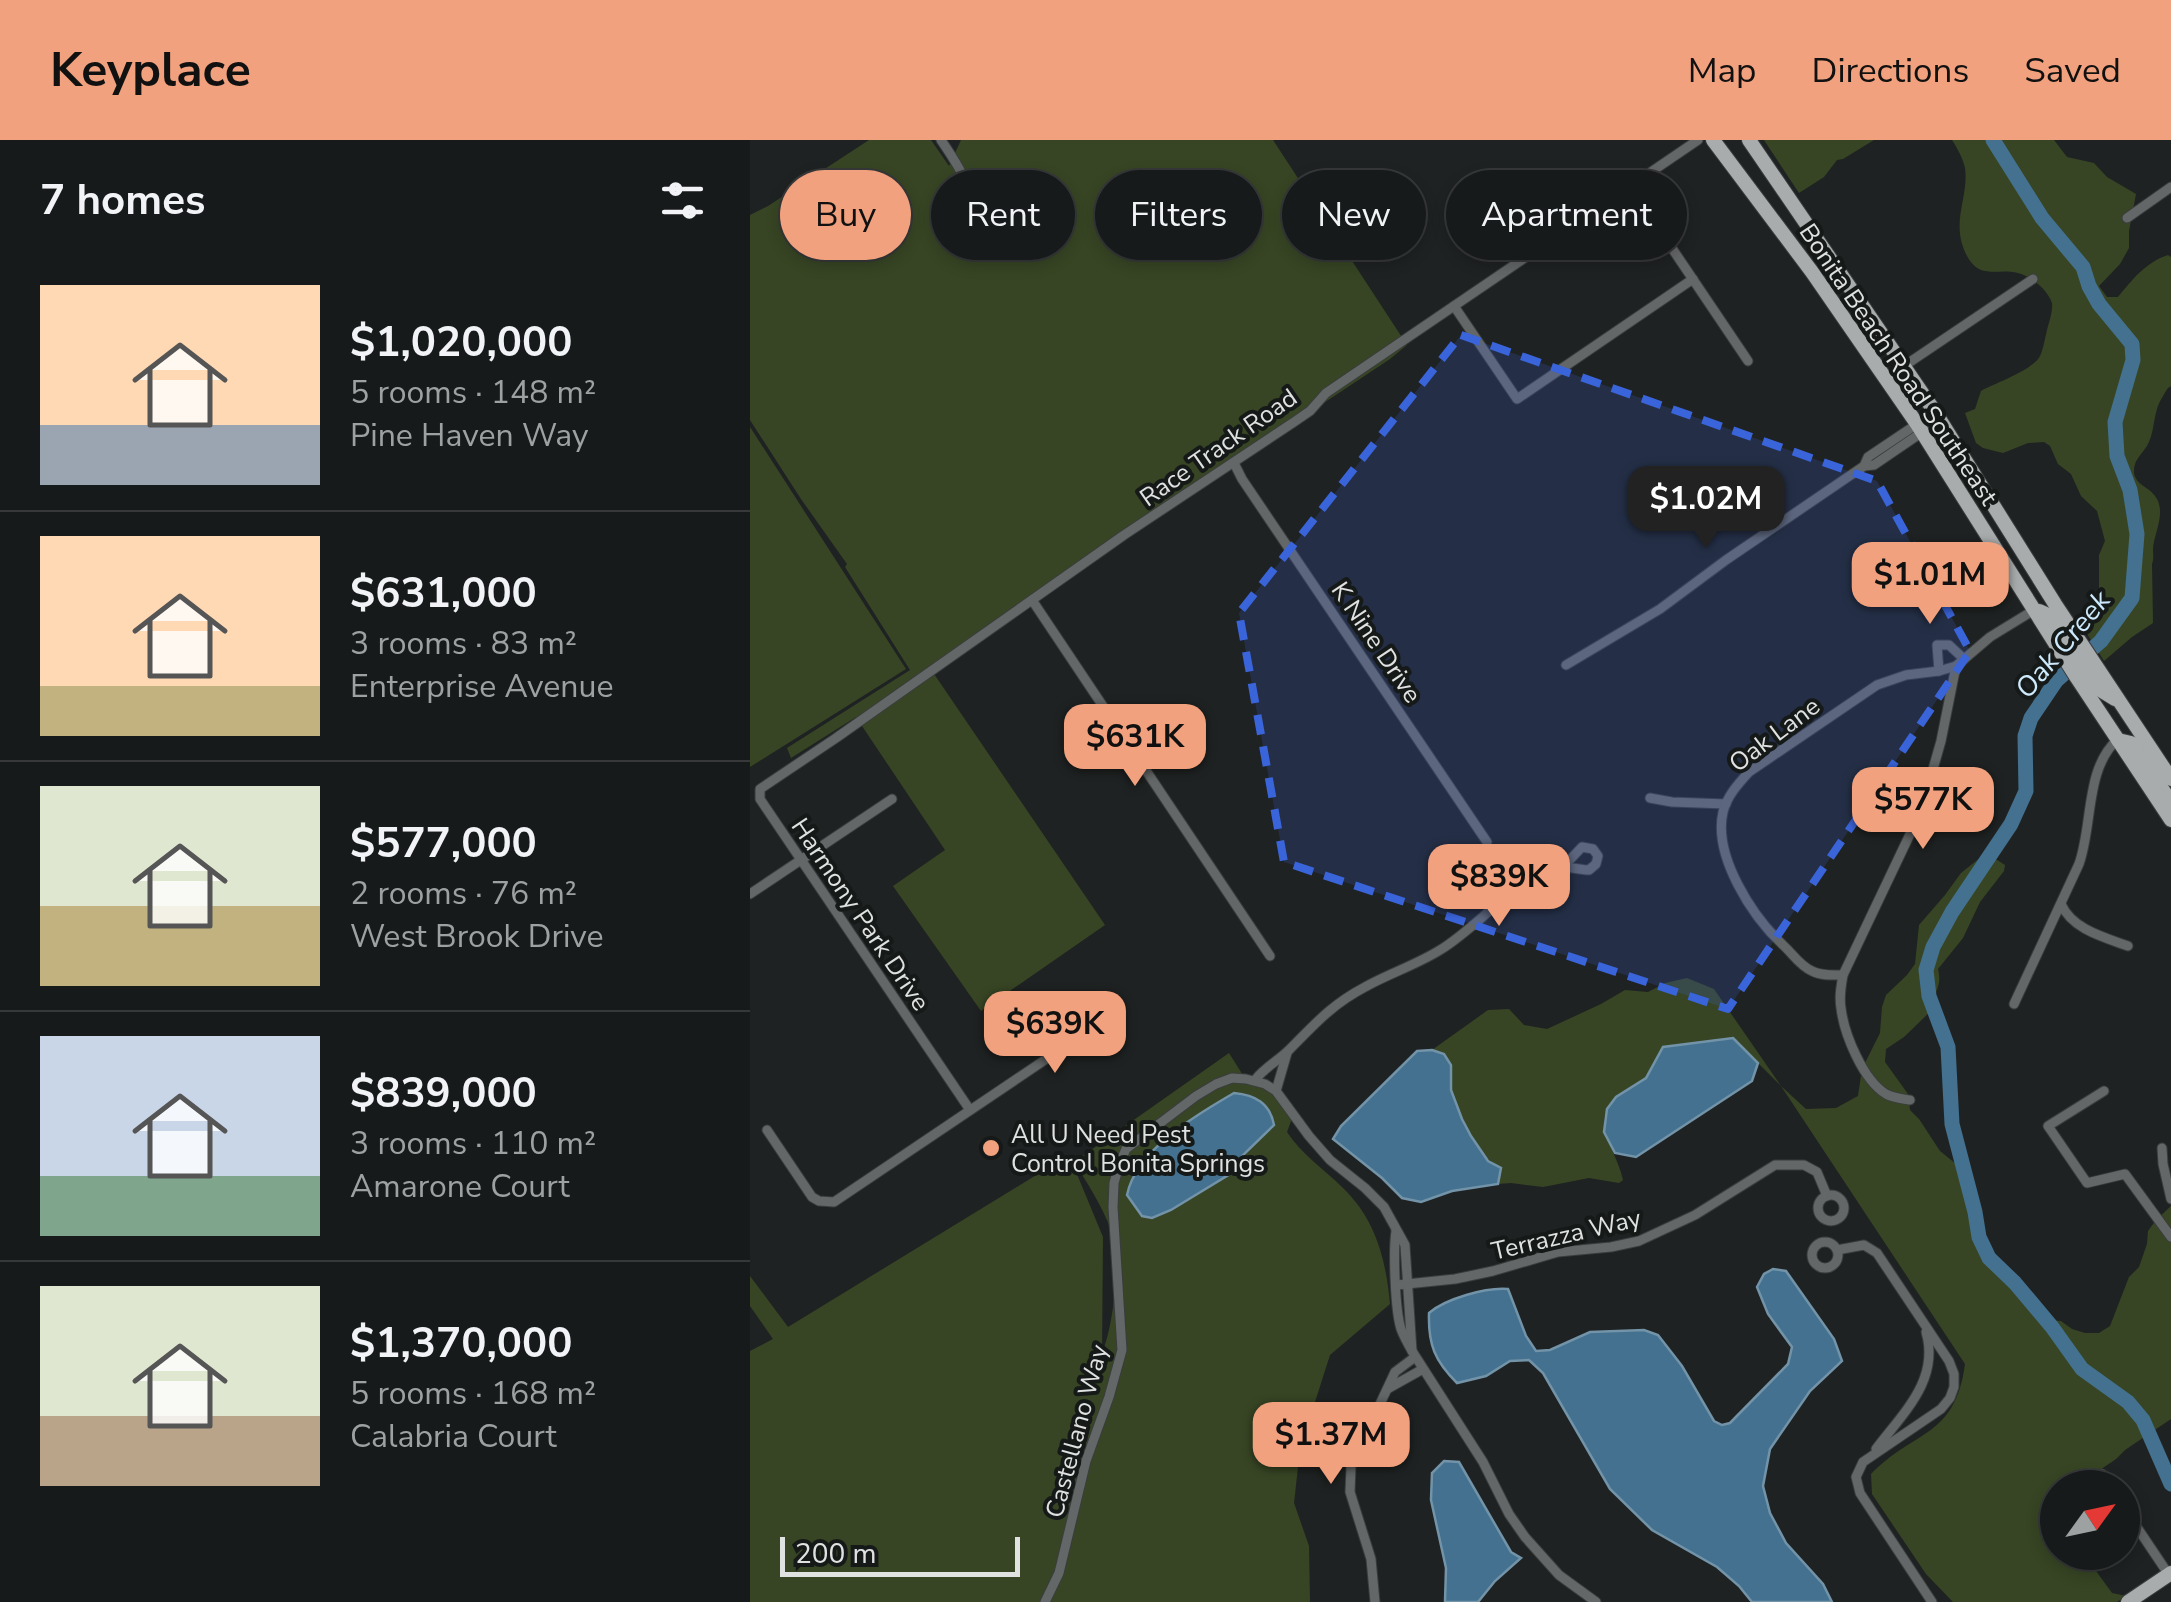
<!DOCTYPE html>
<meta charset="utf-8">
<style>
:root{--surface:#171a1a;--page:#242727;--text:#f1f3f6;--muted:#9ea1a2;--line:#363839;--accent:#f1a17d}
body{margin:0;font-family:"Nunito Sans",sans-serif;background:var(--page);color:var(--text);height:100vh;display:flex;flex-direction:column;font-size:38px;white-space:nowrap}
*{box-sizing:border-box;margin:0}
p{font-size:32px;color:var(--muted)}
.icon{flex:none;width:55px;height:55px;fill:none;stroke:currentColor;stroke-width:2;stroke-linecap:round;stroke-linejoin:round}
.map{position:relative;flex:1;overflow:hidden}
.panel{display:flex;flex-direction:column;background:var(--surface);width:750px}
.panel>*{flex:none}
.banner{position:absolute;left:30px;top:30px;width:950px;height:90px;display:flex;gap:20px}
.needle{width:65px;rotate:57deg}
.buttons{position:absolute;left:1290px;top:1330px;display:grid;gap:20px}
.buttons a{display:grid;place-items:center;width:100px;height:100px;border-radius:50%;background:var(--surface);box-shadow:0 5px 15px #0003,0 0 0 2px var(--line);font-size:50px}
.scale{position:absolute;left:30px;bottom:25px;width:240px;box-sizing:border-box;padding-left:10px;border:5px solid #e0e2e2;border-top:0;font-size:28px;line-height:35px;white-space:nowrap;color:#e0e2e2;-webkit-text-stroke:8px #151918;paint-order:stroke}
.price{position:absolute;translate:-50% -85px;padding:0 22px;border-radius:20px;background:var(--accent);color:#111;font-size:32px;line-height:65px;filter:drop-shadow(0 2px 5px #0008)}
.price::after{content:'';position:absolute;left:50%;top:60px;width:30px;height:22px;margin-left:-15px;background:inherit;clip-path:polygon(0 0,100% 0,50% 100%)}
.price.on{background:#222;color:#fff}
ul{padding:0;list-style:none}
li{display:flex;align-items:center;gap:30px;height:250px;padding:0 40px}
li+li{border-top:2px solid var(--line)}
li span{display:grid;place-items:center;flex:none;width:280px;height:200px;border-radius:0px;color:#555}
li>.icon{margin-inline-start:auto}
span .icon{width:120px;height:120px;fill:#fffc;stroke-width:1}
li b{font-size:42px}
h2{display:flex;justify-content:space-between;align-items:center;height:120px;padding:0 40px;font-size:42px}
.pill{padding:0 35px;border-radius:45px;background:var(--surface);box-shadow:0 5px 15px #0003,0 0 0 2px var(--line);font-size:35px;line-height:90px}
.pill.on{background:var(--accent);color:#111}
header{display:flex;align-items:center;gap:60px;box-sizing:border-box;height:140px;padding:0 50px;background:var(--accent);color:#111}
header strong{font-size:48px}
nav{display:flex;gap:55px;margin-inline-start:auto;font-size:35px}
main{display:flex;flex:1;min-height:0}
.map>svg:first-child{display:block}
.green{fill:#374524}
.water{fill:#43718f;stroke:#7293a8;stroke-width:2.5}
.lines{fill:none;stroke-linecap:round;stroke-linejoin:round}
.river{stroke:#43718f;stroke-width:15}
.street-casing{stroke:#3a3d3d;stroke-width:11}
.primary-casing{stroke:#3a3d3d;stroke-width:16}
.street{stroke:#646767;stroke-width:9}
.primary{stroke:#a8acad;stroke-width:14}
.marked{fill:#3a64da;fill-opacity:0.2;stroke:#3a64da;stroke-width:8;stroke-dasharray:20 12;stroke-linejoin:round}
.poi-dot{fill:#f1a17d;stroke:#151918;stroke-width:4}
.labels{text-anchor:middle;stroke-width:8;stroke-linejoin:round;paint-order:stroke}
.street-label{font-size:25px;fill:#e0e2e2;stroke:#151918}
.poi-label{font-size:25px;fill:#e0e2e2;stroke:#151918;text-anchor:start}
.water-label{font-size:28px;font-style:italic;fill:#cde9fc;stroke:#151918}
</style>
<header>
<strong>Keyplace</strong>
<nav><a>Map</a><a>Directions</a><a>Saved</a></nav>
</header>
<main>
<section class="panel">
<h2>7 homes<svg class="icon" aria-label="filters" viewBox="0 0 24 24"><path d="M4 7h16M4 17h16"/><circle cx="9" cy="7" r="2"/><circle cx="15" cy="17" r="2"/></svg></h2>
<ul>
<li><span style="background:linear-gradient(#ffd9b3 70%,#9aa5b1 0)"><svg class="icon" aria-label="home" viewBox="0 0 24 24"><path d="M3 11l9-7 9 7M6 9v11h12V9"/></svg></span><div><b>$1,020,000</b><p>5 rooms · 148 m²</p><p>Pine Haven Way</p></div></li>
<li><span style="background:linear-gradient(#ffd9b3 75%,#c2b280 0)"><svg class="icon" aria-label="home" viewBox="0 0 24 24"><path d="M3 11l9-7 9 7M6 9v11h12V9"/></svg></span><div><b>$631,000</b><p>3 rooms · 83 m²</p><p>Enterprise Avenue</p></div></li>
<li><span style="background:linear-gradient(#dfe7d0 60%,#c2b280 0)"><svg class="icon" aria-label="home" viewBox="0 0 24 24"><path d="M3 11l9-7 9 7M6 9v11h12V9"/></svg></span><div><b>$577,000</b><p>2 rooms · 76 m²</p><p>West Brook Drive</p></div></li>
<li><span style="background:linear-gradient(#c9d6e8 70%,#7fa58c 0)"><svg class="icon" aria-label="home" viewBox="0 0 24 24"><path d="M3 11l9-7 9 7M6 9v11h12V9"/></svg></span><div><b>$839,000</b><p>3 rooms · 110 m²</p><p>Amarone Court</p></div></li>
<li><span style="background:linear-gradient(#dfe7d0 65%,#b9a48a 0)"><svg class="icon" aria-label="home" viewBox="0 0 24 24"><path d="M3 11l9-7 9 7M6 9v11h12V9"/></svg></span><div><b>$1,370,000</b><p>5 rooms · 168 m²</p><p>Calabria Court</p></div></li>
</ul>
</section>
<div class="map">
<svg width="1421" height="1462" viewBox="0 0 1421 1462">
<rect width="100%" height="100%" fill="#1f2222"/>
<g class="green">
<path d="M119,0H181L199,26L211,0H523L657,205L640,219L273,463L180,528L355,785L231,871L143,746L195,710L106,577L41,618L37,608L160,530L95,427L97,424L51,359L0,280V75L18,66Z"/>
<path d="M1014,0H1124L1093,19L1087,20L1074,37L1049,53Z"/>
<path d="M1202,0H1304L1317,17L1344,23L1357,37L1386,54L1379,91V108L1370,124L1349,146L1357,157H1368C1382,140 1396,122 1418,115L1421,117V246L1418,248C1414,254 1409,262 1407,269C1403,282 1404,293 1397,306C1391,315 1383,321 1384,333C1386,345 1399,347 1405,356C1417,372 1404,392 1403,409C1403,414 1404,419 1402,424L1403,483L1382,497L1354,521L1334,489L1341,484L1349,471V415L1355,401L1347,371L1331,356L1321,334L1308,324L1300,306L1294,302L1278,303L1253,313L1233,308L1226,303L1215,273L1225,269L1231,251C1246,243 1283,230 1290,216C1293,211 1296,193 1298,186C1300,180 1303,169 1302,163C1298,150 1281,136 1268,133C1246,127 1229,142 1215,112C1201,80 1219,57 1215,28C1213,18 1207,8 1202,0Z"/>
<path d="M0,287L156,529L0,627Z"/>
<path d="M1231,717L1244,718L1255,725L1254,731L1230,762L1213,798L1188,829C1193,850 1181,852 1184,868L1154,897L1136,909L1135,922L1158,954L1160,970L1169,979L1190,1011L1211,1028L1218,1039L1234,1101L1252,1129L1287,1173L1299,1180L1311,1181L1322,1189L1335,1193H1349L1360,1186L1379,1137L1389,1127L1397,1104L1398,1091L1406,1080L1421,1066V1279L1375,1310L1366,1319L1325,1347L1308,1348L1307,1362L1302,1370L1307,1378L1308,1412L1333,1413L1362,1453L1376,1456L1367,1462H1203L1176,1434L1122,1354L1121,1334C1165,1289 1205,1298 1215,1224L1031,946L983,898L914,907C909,916 905,928 898,935C882,952 850,958 855,987C858,1006 869,1021 873,1040L869,1043L839,1038L793,1047L761,1043L748,1044L751,1028C726,1015 707,978 702,951C700,943 701,933 701,925L682,910L738,870L759,869L774,885L797,889L851,864L875,850L898,852L915,843L937,838L964,849L1031,946L1056,969L1086,968L1108,956L1112,929L1130,893L1132,867L1136,855L1157,835L1165,824L1169,785L1195,755L1211,733Z"/>
<path d="M479,913L496,940L524,952L544,973L537,992C552,1015 574,1029 593,1048C626,1080 636,1120 640,1164L580,1215L550,1309L544,1363L559,1406L560,1462H0V1211L23,1199L0,1166V1136L38,1187L319,1015L353,1097L352,1213C364,1185 371,1118 361,1090C352,1066 338,1044 324,1022Z"/>
</g>
<g class="water">
<path d="M983,898L1008,923L1002,941L886,1017L865,1013L854,992L857,969L866,957L896,938L913,907Z"/>
<path d="M682,910L694,914L701,925V950L712,979L721,996L738,1021L751,1028L748,1044L702,1051L671,1062L652,1058L632,1038L583,999L591,986L667,911Z"/>
<path d="M484,953C505,955 520,963 524,985L492,1016L480,1034L421,1070L402,1078L392,1076L377,1055C386,1010 446,975 484,953Z"/>
<path d="M1023,1129L1036,1131L1084,1199L1092,1221L1060,1251L1020,1309L1013,1346L1020,1373L1036,1403L1073,1444L1082,1462H1002L989,1446L967,1427L902,1390L860,1349L793,1233L779,1220L760,1221L736,1236L707,1243C685,1221 678,1205 679,1173C695,1159 736,1147 758,1149L776,1196L786,1211L800,1210L840,1192L894,1190L908,1195L932,1226L964,1281L972,1285L980,1283L1038,1224L1042,1207L1018,1174L1007,1147L1014,1134Z"/>
<path d="M694,1321L709,1322L761,1412L771,1418L745,1441L728,1462H695L696,1428L681,1360L682,1333Z"/>
</g>
<g class="lines">
<path class="river" d="M1243,0L1292,78L1333,127L1339,146L1349,164L1382,204L1383,220L1365,282L1367,316L1380,350L1387,394L1382,458L1351,501L1306,541L1281,578L1275,596L1276,651L1261,684L1202,772L1183,807L1176,830L1179,856L1198,907L1202,984L1225,1072L1229,1097L1239,1118L1265,1143L1302,1187L1332,1229L1378,1262L1393,1280L1421,1344"/>
<g class="street-casing">
<g id="street">
<path d="M191,0C205,21 223,45 220,72C220,80 216,89 213,97"/>
<path d="M880,46L998,221"/>
<path d="M1377,78L1421,47"/>
<path d="M704,166L767,259L943,139"/>
<path d="M1154,226L1283,139"/>
<path d="M484,323L492,339L737,702"/>
<path d="M1114,326L1124,325L1190,280"/>
<path d="M282,460L520,816"/>
<path d="M816,525L910,469L976,420L1114,326L1118,317L1185,272"/>
<path d="M1189,531L1187,505H1199L1214,519"/>
<path d="M900,658L922,662L976,664"/>
<path d="M0,754L142,659"/>
<path d="M1311,764C1322,789 1353,797 1378,806"/>
<path d="M1093,835C1083,835 1071,836 1062,831C1050,826 1042,813 1033,805C1002,776 963,716 973,672C977,656 988,644 999,632L1127,545L1156,535L1189,531L1206,526"/>
<path d="M1264,864L1329,724C1343,685 1335,629 1367,600"/>
<path d="M505,940C515,927 528,921 539,910C565,884 581,865 615,847C640,833 666,825 690,810C731,785 761,741 809,728C818,726 830,730 839,730L846,724L848,716L843,709L832,707L813,727"/>
<path d="M526,951L537,913"/>
<path d="M1354,951L1298,986L1337,1043L1375,1034L1421,1097"/>
<path d="M1160,960C1153,959 1143,958 1136,954C1113,940 1094,894 1091,868C1089,857 1091,846 1093,835L1171,671L1191,601L1206,526L1240,497L1284,470"/>
<path d="M220,970L10,659V649L86,598L374,395L544,282L560,271L576,253L948,0"/>
<path d="M17,990L62,1057L69,1061L84,1062L366,872"/>
<path d="M1412,1008L1413,1024L1421,1059"/>
<circle cx="1081" cy="1068" r="13"/>
<path d="M646,1091C643,1111 645,1170 651,1189C654,1197 658,1204 662,1211L733,1322L759,1374L775,1397L809,1435L846,1462"/>
<circle cx="1075" cy="1115" r="13"/>
<path d="M1087,1110L1114,1105L1127,1113L1199,1221L1204,1234V1247L1200,1258L1191,1269L1113,1322L1106,1337L1110,1353L1182,1462"/>
<path d="M647,1145L705,1139L743,1131L808,1112L861,1107L889,1101L945,1075L1025,1025H1054L1067,1032L1077,1056"/>
<path d="M639,1248L673,1229"/>
<path d="M1126,1309C1153,1273 1190,1240 1176,1192"/>
<path d="M1352,1334L1361,1348"/>
<path d="M1372,1365L1419,1435"/>
<path d="M295,1462L309,1433L336,1321L359,1257L372,1210L363,1067L364,1043L369,1025L376,1009L446,956L466,944L482,938L496,939L515,944L526,951L559,996L580,1020L615,1048L634,1067L655,1105L662,1211"/>
<path d="M625,1462L621,1419L600,1352L601,1326L645,1232L665,1217"/>
</g>
</g>
<g class="primary-casing">
<g id="primary">
<path d="M963,0L1062,132L1167,284L1327,538L1421,680"/>
<path d="M999,0L1185,272L1305,464L1421,639"/>
<path d="M1289,471L1298,475L1306,483L1347,548L1365,559"/>
<path d="M1368,600L1381,603L1421,662"/>
<path d="M1378,1462L1421,1433"/>
</g>
</g>
<use href="#street" class="street"/>
<use href="#primary" class="primary"/>
</g>
<path class="marked" d="M711,195L1127,341L1220,511L978,869L534,722L489,473Z"/>
<circle class="poi-dot" cx="241" cy="1008" r="10"/>
<g class="labels">
<g class="street-label">
<text transform="translate(1149 224) rotate(56)" y="9">Bonita Beach Road Southeast</text>
<text transform="translate(468 307) rotate(-35)" y="9">Race Track Road</text>
<text transform="translate(627 502) rotate(56)" y="9">K Nine Drive</text>
<text transform="translate(1024 594) rotate(-37)" y="9">Oak Lane</text>
<text transform="translate(111 774) rotate(56)" y="9">Harmony Park Drive</text>
<text transform="translate(816 1094) rotate(-13)" y="9">Terrazza Way</text>
<text transform="translate(326 1291) rotate(-75)" y="9">Castellano Way</text>
</g>
<g class="poi-label">
<text x="261" y="1003">All U Need Pest<tspan x="261" dy="29">Control Bonita Springs</tspan></text>
</g>
<g class="water-label">
<text transform="translate(1312 504) rotate(-50)" y="10">Oak Creek</text>
</g>
</g>
</svg>
<div class="buttons">
<a><svg class="needle" viewBox="-14 -14 28 28"><path d="M0-13l5 13h-10z" fill="#e53935"/><path d="M0 13l5-13h-10z" fill="#9ea1a2"/></svg></a>
</div>
<div class="scale">200 m</div>
<b class="price on" style="left:956px;top:411px">$1.02M</b>
<b class="price" style="left:1180px;top:487px">$1.01M</b>
<b class="price" style="left:385px;top:649px">$631K</b>
<b class="price" style="left:1173px;top:712px">$577K</b>
<b class="price" style="left:749px;top:789px">$839K</b>
<b class="price" style="left:305px;top:936px">$639K</b>
<b class="price" style="left:581px;top:1347px">$1.37M</b>
<div class="banner">
<a class="pill on">Buy</a>
<a class="pill">Rent</a>
<a class="pill">Filters</a>
<a class="pill">New</a>
<a class="pill">Apartment</a>
</div>
</div>
</main>
